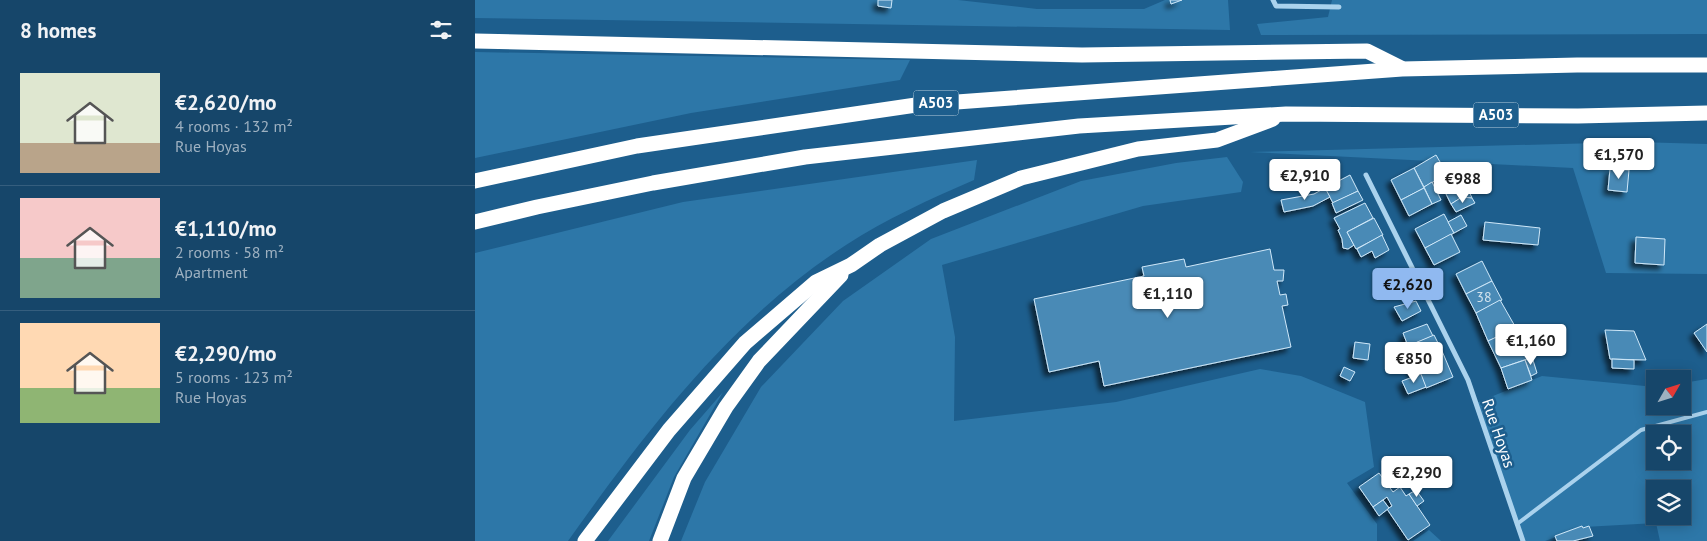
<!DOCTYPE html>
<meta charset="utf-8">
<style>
:root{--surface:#16466a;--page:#1f4d70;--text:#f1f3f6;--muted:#9eb1c1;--line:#355e7e;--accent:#90b9f0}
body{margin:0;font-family:"PT Sans",sans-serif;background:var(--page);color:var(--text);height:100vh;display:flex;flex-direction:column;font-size:19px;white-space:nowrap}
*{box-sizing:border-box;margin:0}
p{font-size:16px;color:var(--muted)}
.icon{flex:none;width:28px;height:28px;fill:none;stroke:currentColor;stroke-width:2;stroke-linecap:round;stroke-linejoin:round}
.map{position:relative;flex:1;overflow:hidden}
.drawer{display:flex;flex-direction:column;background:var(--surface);width:475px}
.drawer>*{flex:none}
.needle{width:32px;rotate:51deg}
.tools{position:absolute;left:1171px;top:370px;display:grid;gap:10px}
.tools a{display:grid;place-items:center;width:45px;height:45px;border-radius:0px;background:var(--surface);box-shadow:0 2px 12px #0003,0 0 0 1px var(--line);font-size:25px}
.price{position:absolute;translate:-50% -42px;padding:0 11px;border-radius:5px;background:#fff;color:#222;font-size:16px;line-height:32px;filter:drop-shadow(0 1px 2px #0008)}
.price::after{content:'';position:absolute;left:50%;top:30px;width:15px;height:11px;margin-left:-8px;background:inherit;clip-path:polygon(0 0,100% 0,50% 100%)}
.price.current{background:var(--accent);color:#111}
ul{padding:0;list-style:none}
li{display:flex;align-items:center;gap:15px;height:125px;padding:0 20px}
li+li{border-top:1px solid var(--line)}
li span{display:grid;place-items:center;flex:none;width:140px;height:100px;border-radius:0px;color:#555}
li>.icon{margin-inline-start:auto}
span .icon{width:60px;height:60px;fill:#fffc;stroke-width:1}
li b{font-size:21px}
h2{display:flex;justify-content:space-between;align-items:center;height:60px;padding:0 20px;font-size:21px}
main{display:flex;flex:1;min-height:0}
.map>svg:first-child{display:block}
.green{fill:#2d77a8;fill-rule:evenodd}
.building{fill:#4a8ab6;stroke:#cfe8f9;filter:url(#shadow)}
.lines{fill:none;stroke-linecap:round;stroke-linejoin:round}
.service{stroke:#aad2ed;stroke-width:4}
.minor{stroke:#aad2ed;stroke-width:5}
.motorway{stroke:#fff;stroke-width:15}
.labels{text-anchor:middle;stroke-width:5;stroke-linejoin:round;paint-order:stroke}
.number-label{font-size:14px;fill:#d2e2ed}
.shield{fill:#1d5e8d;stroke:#bbcfdd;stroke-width:1}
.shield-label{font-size:15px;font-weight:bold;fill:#fff}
.street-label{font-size:16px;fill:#fff;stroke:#1d5e8d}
</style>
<main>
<section class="drawer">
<h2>8 homes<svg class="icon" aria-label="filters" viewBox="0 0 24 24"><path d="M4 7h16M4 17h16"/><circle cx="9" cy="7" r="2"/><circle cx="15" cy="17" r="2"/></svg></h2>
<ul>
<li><span style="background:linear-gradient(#dfe7d0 70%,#b9a48a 0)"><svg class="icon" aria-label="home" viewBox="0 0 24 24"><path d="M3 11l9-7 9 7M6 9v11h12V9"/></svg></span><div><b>€2,620/mo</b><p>4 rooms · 132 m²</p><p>Rue Hoyas</p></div></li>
<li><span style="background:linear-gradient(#f6c9c9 60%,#7fa58c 0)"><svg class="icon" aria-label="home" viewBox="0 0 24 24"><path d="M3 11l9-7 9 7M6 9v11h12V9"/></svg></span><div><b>€1,110/mo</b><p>2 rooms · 58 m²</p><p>Apartment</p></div></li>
<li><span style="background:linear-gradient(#ffd9b3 65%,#8fb573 0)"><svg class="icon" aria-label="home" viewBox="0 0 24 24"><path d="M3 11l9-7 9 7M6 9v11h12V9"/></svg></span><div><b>€2,290/mo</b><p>5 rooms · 123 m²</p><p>Rue Hoyas</p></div></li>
</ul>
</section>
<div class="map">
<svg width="1232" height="541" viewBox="0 0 1232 541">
<defs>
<filter id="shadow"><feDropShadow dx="-4.5" dy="4.5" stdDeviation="2.5" flood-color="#0009"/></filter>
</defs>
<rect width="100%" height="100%" fill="#1d5e8d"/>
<g class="green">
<path d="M0,0H483L562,9H669L690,0H753L755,30L0,18Z"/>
<path d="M857,0H1232V34L786,35L782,24L853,17Z"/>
<path d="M0,52L435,60L425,80L216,113L0,158Z"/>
<path d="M1161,142L1232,144V274L1131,273L1098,168L775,152Z"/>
<path d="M752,157L768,182L766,192L668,206L467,265L480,337L479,421L641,402L785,369L826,376L890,402L899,467L872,483L902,524V541H206L230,482L286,387L368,301L456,239L606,181L701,163Z"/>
<path d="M502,160L499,180C455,199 411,219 371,245C255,320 172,430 93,541H0V253L208,202Z"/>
<path d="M1067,376L1180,387V406H1208V383L1232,379V541H1185L1181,523L1109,527L1070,541H1048L1001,403ZM1180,434H1208V461H1180ZM1180,489H1208V516H1180Z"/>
<path d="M248,392L199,477L174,541H133L215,430Z"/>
<path d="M954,530L966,541H938Z"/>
</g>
<g class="building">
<path d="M403,0H417L416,8L403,6Z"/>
<path d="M695,0H707L696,4Z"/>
<path d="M961,155L972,174L949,187L939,168Z"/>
<path d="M939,168L949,188L926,200L916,180Z"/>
<path d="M1135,169L1154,170L1152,192L1133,190Z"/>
<path d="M875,175L883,191L858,203L850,188Z"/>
<path d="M957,182L966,200L957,204L949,187Z"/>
<path d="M991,184L997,198L987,197L976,204L971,194Z"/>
<path d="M850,188L855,197L838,206L809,212L806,200L839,194Z"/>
<path d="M949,188L957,204L934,216L926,200Z"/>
<path d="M883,191L888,200L861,213L857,203Z"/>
<path d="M987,197L997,198L1000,203L981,212L976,204Z"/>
<path d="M890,203L898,218L872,232L879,245L873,249L868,248L867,239L863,230L865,229L859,218Z"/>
<path d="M969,214L979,233L950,248L940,229Z"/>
<path d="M986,215L992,226L979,233L973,222Z"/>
<path d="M899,218L908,235L881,249L872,232Z"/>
<path d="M1010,222L1065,228L1063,245L1008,240Z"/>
<path d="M976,234L985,252L959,265L950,248Z"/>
<path d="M907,235L914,250L900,258L897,251L886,257L882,249Z"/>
<path d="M1161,237L1190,239L1189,265L1160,263Z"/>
<path d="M795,249L799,270H809L808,281H802L805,295L811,294L813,305L807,306L816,347L629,386L624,361L574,372L559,299L669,276L667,267L709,259L711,267Z"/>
<path d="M1007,261L1017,281L991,294L981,274Z"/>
<path d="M1017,281L1027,300L1001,313L991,294Z"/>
<path d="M1025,300L1041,328L1013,341L1001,313Z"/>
<path d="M941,301L946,311L927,321L919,307Z"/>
<path d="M952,324L958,336L933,346L928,333Z"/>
<path d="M1232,324V352L1219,333Z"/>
<path d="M1041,328L1052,359L1026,368L1013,341Z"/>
<path d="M1130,330L1159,331L1171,360L1135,359Z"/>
<path d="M959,335L967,351L940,362L933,346Z"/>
<path d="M880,342L895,344L893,360L878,358Z"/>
<path d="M967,351L978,377L951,388L940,362Z"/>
<path d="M1057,357L1062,373L1056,376L1050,360Z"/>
<path d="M1137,359L1159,360V369L1137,368Z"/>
<path d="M1050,360L1057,380L1033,389L1026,368Z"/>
<path d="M940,361L946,374L941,376L934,364Z"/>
<path d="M869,367L880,372L875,381L865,376Z"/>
<path d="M946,374L951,387L933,394L927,381Z"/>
<path d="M904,473L918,492L925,487L931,496L934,494L955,525L933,540L912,509L917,506L912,497L898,507L884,487Z"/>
<path d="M941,490L949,501L942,506L934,494Z"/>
<path d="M908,500L914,508L904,516L898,507Z"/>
<path d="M1107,526L1108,528L1114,526L1118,536L1098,541H1082L1080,536Z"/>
</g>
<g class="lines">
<path class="service" d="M1042,524L1166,430L1232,412"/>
<g class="minor">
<path d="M798,0L801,6L864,7"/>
<path d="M891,175L993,380L1048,541"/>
</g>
<g class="motorway">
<path d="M0,41L607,55L892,51L926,68"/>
<path d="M0,181L162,146L441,105L927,69L1102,65H1232"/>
<path d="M0,222L62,207L178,183L330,157L604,126L811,114L1103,116L1232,113"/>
<path d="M110,541L194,430L270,343L341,282L376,265L405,245L468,211L546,178L663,149L742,140L798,119"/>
<path d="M185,541L209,478L251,407L284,361L366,275"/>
</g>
</g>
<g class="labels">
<g class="number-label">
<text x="1009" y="302">38</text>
</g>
<g class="shield">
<rect x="438.5" y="90.5" width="45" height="25" rx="4"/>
<rect x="998.5" y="102.5" width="45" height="25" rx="4"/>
</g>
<g class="shield-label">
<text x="461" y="108">A503</text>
<text x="1021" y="120">A503</text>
</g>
<g class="street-label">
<text transform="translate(1024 433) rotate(71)" y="6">Rue Hoyas</text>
</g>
</g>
</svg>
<div class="tools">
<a><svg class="needle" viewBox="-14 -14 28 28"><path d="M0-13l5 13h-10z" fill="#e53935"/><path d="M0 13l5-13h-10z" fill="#9eb1c1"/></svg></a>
<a><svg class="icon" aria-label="locate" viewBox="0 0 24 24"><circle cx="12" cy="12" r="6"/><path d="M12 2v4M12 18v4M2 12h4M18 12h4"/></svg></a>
<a><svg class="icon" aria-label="layers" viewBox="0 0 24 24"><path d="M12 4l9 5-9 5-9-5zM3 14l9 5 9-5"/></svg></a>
</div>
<b class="price" style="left:1144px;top:180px">€1,570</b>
<b class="price" style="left:830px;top:201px">€2,910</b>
<b class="price" style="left:988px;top:204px">€988</b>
<b class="price current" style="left:933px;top:310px">€2,620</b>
<b class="price" style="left:693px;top:319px">€1,110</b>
<b class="price" style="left:1056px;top:366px">€1,160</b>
<b class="price" style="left:939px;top:384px">€850</b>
<b class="price" style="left:942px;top:498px">€2,290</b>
</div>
</main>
